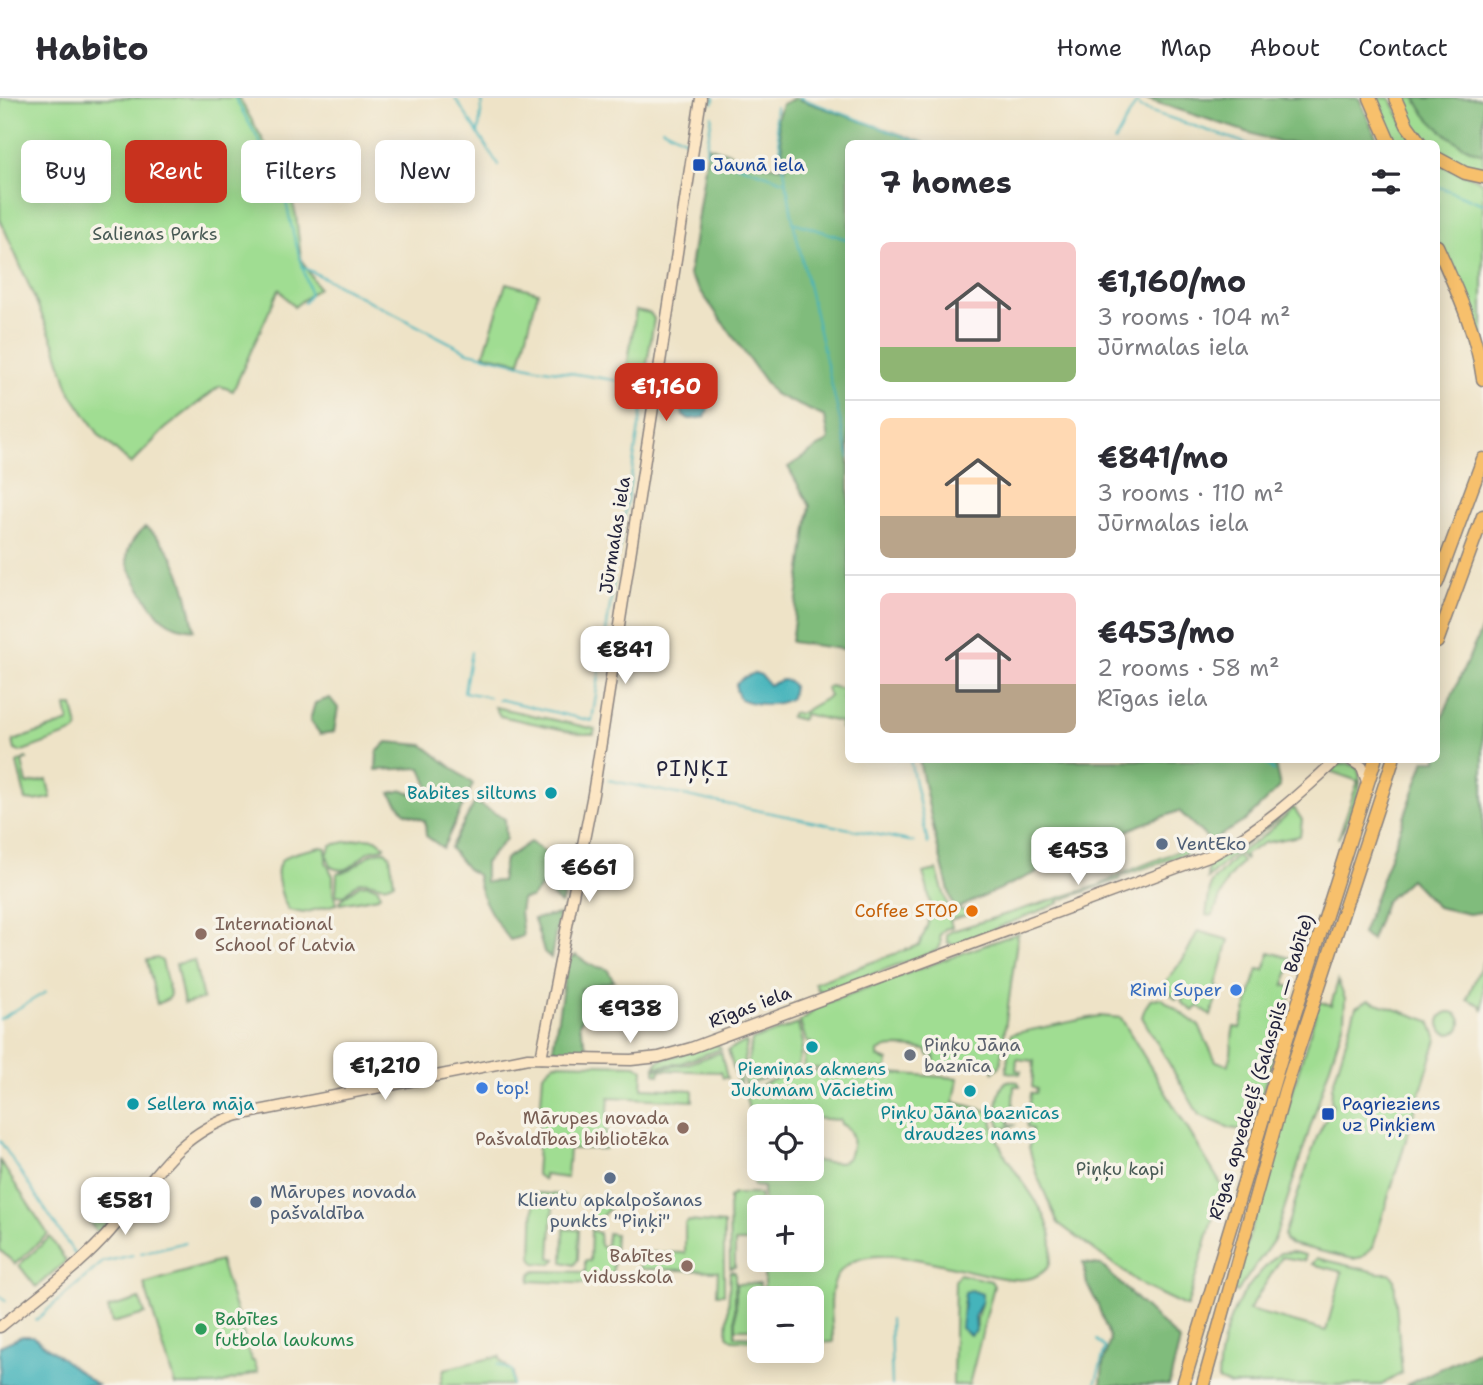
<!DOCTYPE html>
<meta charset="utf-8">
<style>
:root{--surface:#fff;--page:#f7f7f7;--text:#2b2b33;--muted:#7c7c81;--line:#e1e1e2;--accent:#c8321e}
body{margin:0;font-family:"Shantell Sans",sans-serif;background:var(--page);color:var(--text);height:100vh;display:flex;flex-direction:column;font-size:26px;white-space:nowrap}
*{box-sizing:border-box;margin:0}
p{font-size:23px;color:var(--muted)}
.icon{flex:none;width:38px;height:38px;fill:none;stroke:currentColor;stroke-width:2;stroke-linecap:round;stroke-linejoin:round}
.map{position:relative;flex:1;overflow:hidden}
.panel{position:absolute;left:845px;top:42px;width:595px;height:623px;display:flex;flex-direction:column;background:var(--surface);border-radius:10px;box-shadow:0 4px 18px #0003}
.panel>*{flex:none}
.top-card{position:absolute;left:21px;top:42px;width:665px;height:63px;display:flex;gap:14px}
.fabs{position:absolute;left:747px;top:1006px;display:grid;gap:14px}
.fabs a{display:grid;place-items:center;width:77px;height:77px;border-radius:10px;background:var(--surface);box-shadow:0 4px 18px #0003;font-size:35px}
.price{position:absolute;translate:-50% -60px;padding:0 16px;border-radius:14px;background:#fff;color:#222;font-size:23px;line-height:46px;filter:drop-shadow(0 2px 4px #0008)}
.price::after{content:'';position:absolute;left:50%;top:42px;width:21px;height:16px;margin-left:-10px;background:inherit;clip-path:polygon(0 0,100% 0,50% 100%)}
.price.active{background:var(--accent);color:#fff}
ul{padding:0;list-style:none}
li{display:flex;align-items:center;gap:21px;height:175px;padding:0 35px}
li+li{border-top:2px solid var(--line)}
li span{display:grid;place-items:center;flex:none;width:196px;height:140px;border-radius:10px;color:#555}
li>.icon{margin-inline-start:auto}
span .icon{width:84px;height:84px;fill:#fffc;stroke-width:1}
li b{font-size:30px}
h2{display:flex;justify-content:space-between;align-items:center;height:84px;padding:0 35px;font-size:30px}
.pill{padding:0 24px;border-radius:10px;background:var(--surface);box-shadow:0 4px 18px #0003;font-size:24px;line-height:63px}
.pill.active{background:var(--accent);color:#fff}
header{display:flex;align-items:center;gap:42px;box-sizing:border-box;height:98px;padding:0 35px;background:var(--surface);border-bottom:2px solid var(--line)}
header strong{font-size:33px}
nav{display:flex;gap:38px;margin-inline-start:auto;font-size:24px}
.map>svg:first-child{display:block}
.green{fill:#a0dd92;stroke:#618066;stroke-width:2;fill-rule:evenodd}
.forest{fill:#80bc7c;stroke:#516f5c;stroke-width:2}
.water{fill:#44b4bb;stroke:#336b7b;stroke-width:2}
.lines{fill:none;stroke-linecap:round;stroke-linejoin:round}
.stream{stroke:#44b4bb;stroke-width:2}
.secondary-casing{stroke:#888281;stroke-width:13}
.trunk-casing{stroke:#888281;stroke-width:15}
.secondary{stroke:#fce6c4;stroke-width:10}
.trunk{stroke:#f7c06c;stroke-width:12}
.transit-dot{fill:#1a4fb4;stroke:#f7f3e8;stroke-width:2.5}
.culture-dot{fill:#0f9aa8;stroke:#f7f3e8;stroke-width:2.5}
.service-dot{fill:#5c6f8a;stroke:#f7f3e8;stroke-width:2.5}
.food-dot{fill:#e8710a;stroke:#f7f3e8;stroke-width:2.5}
.education-dot{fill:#8d6e63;stroke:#f7f3e8;stroke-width:2.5}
.shop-dot{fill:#3f7fe0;stroke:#f7f3e8;stroke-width:2.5}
.worship-dot{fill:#6b7280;stroke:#f7f3e8;stroke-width:2.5}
.leisure-dot{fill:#2e9e5b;stroke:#f7f3e8;stroke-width:2.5}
.labels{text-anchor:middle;stroke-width:7;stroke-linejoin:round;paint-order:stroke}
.transit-label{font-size:18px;fill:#164399;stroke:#f7f3e8;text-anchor:start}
.park-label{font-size:18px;fill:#485a55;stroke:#f7f3e8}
.street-label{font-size:18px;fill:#22223b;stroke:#f7f3e8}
.culture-label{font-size:18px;fill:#0d838f;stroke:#f7f3e8}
.service-label{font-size:18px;fill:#4e5e75;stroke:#f7f3e8;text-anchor:start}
.food-label{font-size:18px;fill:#c56008;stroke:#f7f3e8;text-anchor:end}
.education-label{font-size:18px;fill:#785e54;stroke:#f7f3e8;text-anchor:end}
.shop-label{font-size:18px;fill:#366cbe;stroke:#f7f3e8;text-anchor:end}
.worship-label{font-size:18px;fill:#5b616d;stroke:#f7f3e8;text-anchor:start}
.leisure-label{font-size:18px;fill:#27864d;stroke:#f7f3e8;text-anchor:start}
.quarter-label{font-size:21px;letter-spacing:2px;fill:#22223b;stroke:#f7f3e8}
</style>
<header>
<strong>Habito</strong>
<nav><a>Home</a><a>Map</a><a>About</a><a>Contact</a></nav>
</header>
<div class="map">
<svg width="1483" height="1287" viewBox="0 0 1483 1287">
<rect width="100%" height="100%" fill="#f7f3e8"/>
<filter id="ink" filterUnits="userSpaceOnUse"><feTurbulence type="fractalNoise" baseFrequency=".0143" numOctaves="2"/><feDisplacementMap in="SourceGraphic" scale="14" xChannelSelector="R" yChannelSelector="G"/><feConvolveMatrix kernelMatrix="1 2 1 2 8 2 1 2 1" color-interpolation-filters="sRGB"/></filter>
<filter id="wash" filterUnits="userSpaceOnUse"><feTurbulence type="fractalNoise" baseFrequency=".00686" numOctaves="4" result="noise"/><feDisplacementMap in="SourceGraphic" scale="28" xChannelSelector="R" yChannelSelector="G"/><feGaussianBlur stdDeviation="1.57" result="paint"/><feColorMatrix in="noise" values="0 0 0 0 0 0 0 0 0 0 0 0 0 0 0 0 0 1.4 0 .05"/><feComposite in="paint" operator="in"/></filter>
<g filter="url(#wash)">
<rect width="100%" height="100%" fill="#eee3c7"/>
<g class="green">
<path d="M0,0H239L287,84L296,117L301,161L318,190L294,209L279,191L233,293L220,288L165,331L131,366L100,338L70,294L55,247L0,121Z"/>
<path d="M1375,0H1390L1414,45H1395Z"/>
<path d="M1401,0H1483V73L1458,66L1437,54V46L1428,45L1417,33Z"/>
<path d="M1437,65L1483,84V265L1455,181L1437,141Z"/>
<path d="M506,185L538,194L520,264L484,256Z"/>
<path d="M636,212L650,215L654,221L644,285L625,282Z"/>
<path d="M829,588L844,591L848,594L843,599L849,631L840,630V624L804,616L802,622L790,619L792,615L799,616L830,598L826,590Z"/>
<path d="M66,608H73L78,630L75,634L20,654L15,652L13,643L69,624Z"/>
<path d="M495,609L595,631L594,636H583L500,618Z"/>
<path d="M26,660L27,661L22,664L27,686L47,682L51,700L34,703L26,702L17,665Z"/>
<path d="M1347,665L1357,669C1367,692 1349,720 1338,741L1358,683L1330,673L1335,668Z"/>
<path d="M1289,709H1291L1267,730L1239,751L1207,781L1208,767L1256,738Z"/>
<path d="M1294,710L1302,722L1300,738L1264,745L1244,757L1246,760L1245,762L1239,755L1266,736Z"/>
<path d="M364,740L376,741L385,748L384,750C378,751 372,751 367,755C354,764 349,778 331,769L327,757L331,747Z"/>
<path d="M321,749L326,750V764L333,778V795L337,806L303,815L289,812C283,804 281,796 279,786C271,754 297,755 321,749Z"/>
<path d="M1186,750L1192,751L1193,753L1122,778L1121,776Z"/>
<path d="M385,753L390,758L394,784C378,794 372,779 358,785C353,788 348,794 344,798L336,797L337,775C359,773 363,753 385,753Z"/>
<path d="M1237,757L1242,764L1227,782L1213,817L1209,818L1206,817L1211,785Z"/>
<path d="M937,772L948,809L954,812H970L971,816L950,822L952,829L945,831L940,837L941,846L938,852L824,894L818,892L815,885L919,847C934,817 933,807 923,775Z"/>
<path d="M1119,777L1120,781L1058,803L1059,805L955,847L948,845L946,837L952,833L1100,787Z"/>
<path d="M360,787L368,786L378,790L380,796L378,799L340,806V802Z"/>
<path d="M1198,833L1229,842L1216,888L1219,890L1211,918L1198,908L1193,913L1181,904L1183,900L1179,898L1176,901L1163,888L1184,860Z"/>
<path d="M1018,835L1000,968L993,974V968L960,965L959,971L935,967L934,958H929L926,952C913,950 890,946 878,953V959L888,963L887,971L803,970L805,956L815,954L817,948L806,943L800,924L807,919L817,908Z"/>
<path d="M1270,854L1293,861L1284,887L1293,890L1251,1034L1230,1030L1199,1017L1142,919L1145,910L1151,901L1161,900L1199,928L1216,963L1228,967C1234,953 1230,942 1234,929L1240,930L1258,871L1264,872Z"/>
<path d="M157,860L162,863L170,896L168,901L157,906L147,862Z"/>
<path d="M194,862L203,901L184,906L176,866Z"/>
<path d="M1483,863V913L1480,907L1467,901Z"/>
<path d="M1338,883L1345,901L1344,923L1275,1140L1237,1194L1233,1192L1319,904L1331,907Z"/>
<path d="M1368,902L1430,923L1437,941L1373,1149L1362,1159L1353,1161L1290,1146L1285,1142L1284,1137L1317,1039L1333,1006L1331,1003L1332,989L1356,909Z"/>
<circle cx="1450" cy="925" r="11"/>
<path d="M1099,918L1121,920L1222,1088L1187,1209L1143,1188L1058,1125L1036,1075L1029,1049L1032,1031L1027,1029L1031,995H1036L1037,991L1032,989L1034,963L1017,961L1016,972L1021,973L1020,976L1006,974L1011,936Z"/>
<path d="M798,926L803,945L798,968L746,987L744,984L752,942Z"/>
<path d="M745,944L747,945L739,989L728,952Z"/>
<path d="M713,946L718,947L721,951L681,965L655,969L658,963Z"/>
<path d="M721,954L727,980H723L721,974L660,972L659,977L655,975V971L687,966Z"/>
<path d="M555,965L636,967L643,972L642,990L693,992V1003L609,999L605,1051H569L567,1080L544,1077V1082L536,1076L543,976Z"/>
<path d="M811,973H861L958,980L954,1004L992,1014C991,1071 1068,1108 1049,1168C1043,1175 1036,1180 1026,1181C984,1187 855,1123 834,1185C828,1202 833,1226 833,1244L812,1245V1200H764V1162H812V1110L764,1109L763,1089L755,1088C750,1082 752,1065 756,1059L759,1060L760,1071H812V1063L841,1065L849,1059C854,1046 855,1032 841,1026L840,1022L812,1020V1018L754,1016L751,1021L745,994L779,979Z"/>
<path d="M1007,983L1018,984L1020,988H1014L1012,1022H1009V1026L1014,1027L1003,1031C993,1022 997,990 1007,983Z"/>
<path d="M0,1063L48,1136L15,1166L0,1152Z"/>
<path d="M538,1095L563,1097L567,1100L562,1108H553L550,1160L556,1161L552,1166L535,1165L532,1159L534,1099H537Z"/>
<path d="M734,1096H760L759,1144H735V1169L730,1170L729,1100Z"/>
<path d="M581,1099L603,1101L610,1110L595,1125H592V1109L584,1108L580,1105Z"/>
<path d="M99,1101H107L112,1104L109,1122L101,1134L96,1133L84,1116L88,1107Z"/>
<path d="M688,1123L724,1126V1196H717L718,1173L640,1171L639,1154L685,1155V1126Z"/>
<path d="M564,1131L579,1132L578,1161L574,1167L563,1164Z"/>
<path d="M591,1132L599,1135L600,1147L603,1150L606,1147L608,1135L615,1136L612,1187L530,1183L531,1176L534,1173L585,1174V1163H590Z"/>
<path d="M50,1139L66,1163L36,1189L19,1167Z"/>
<path d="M1293,1154L1305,1157V1163L1282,1159L1249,1212L1326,1233L1342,1174L1312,1166L1317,1160L1379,1175H1390L1394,1181L1402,1275L1381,1287H1230L1218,1282C1220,1228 1239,1191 1280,1155Z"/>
<path d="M220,1163L252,1263H254L258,1274L217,1287H175L144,1186Z"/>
<path d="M730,1173L735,1174V1238L759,1239V1243L733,1242L727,1237Z"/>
<path d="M959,1176L991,1183L994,1188L969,1287H953L955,1182ZM982,1196C983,1210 975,1213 977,1229L962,1225L963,1204Z"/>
<path d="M760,1185L759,1231H736V1186Z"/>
<path d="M140,1201L145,1216L112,1225L108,1210Z"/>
<path d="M500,1258V1262L513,1275L512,1287H440L444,1271Z"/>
</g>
<g class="forest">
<path d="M795,0L925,45L849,46V552L791,544L810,408L788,369L829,342L825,319L774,296L689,177L708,48L766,67L786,70L777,21L782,6Z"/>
<path d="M1143,0H1359L1379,45H1280Z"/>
<path d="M1416,0H1483V56C1460,50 1424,23 1416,0Z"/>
<path d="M145,429C179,452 188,494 194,532C182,530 173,529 163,521C154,514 127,473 127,461C127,447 136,438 145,429Z"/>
<path d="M1483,528V814L1469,816L1437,809L1410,781L1385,804L1371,842L1362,836L1425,662H1437V631Z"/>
<path d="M330,600L338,610L334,634L320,636L310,622L315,605Z"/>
<path d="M387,644L423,647L473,686L443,750L426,738L425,723L404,714L390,695L404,692L415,697L429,691L421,670L376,672L377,654Z"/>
<path d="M919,662H1271L1275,666L1280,689L1245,723L1210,743L1179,713L1140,727L954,812L937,747Z"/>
<path d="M475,704L505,721L506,741L485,765V784L501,783L505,761L530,744C545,753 556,765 572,772L561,806L542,788L531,800L522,801L520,814L523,838L510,842C495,823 480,801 477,777L467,771L450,750Z"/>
<path d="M559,816L551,860L544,854L534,821Z"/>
<path d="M576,857L590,867L607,871L614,883L581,891L589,910L579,926L587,950L569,956L553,950L567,864Z"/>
<path d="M1083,1165L1101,1167L1180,1243L1169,1287H1101L1103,1266L1110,1241L1097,1205L1087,1186Z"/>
<path d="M1483,1250V1287H1406Z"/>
</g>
<g class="water">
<path d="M690,290C699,293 704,302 708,310L705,319L690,321L683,318L682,311Z"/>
<path d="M755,575L761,577L769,587L782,582L789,583L793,588L791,600C778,609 754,607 740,601L736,592V586L745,579Z"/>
<path d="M971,1192L982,1196V1203L975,1217L976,1233L970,1237L961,1230L965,1194Z"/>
<path d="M22,1238H32L97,1287H0V1248Z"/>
</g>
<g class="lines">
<g class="stream">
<path d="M235,0L281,82L293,135L310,196L304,205"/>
<path d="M455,0L499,68"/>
<path d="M800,0L925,46"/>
<path d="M1134,0L1140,10L1248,46"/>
<path d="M713,5L714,0"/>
<path d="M776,9L775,19L793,123L849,360"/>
<path d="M712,18L706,53L718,60L784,83"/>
<path d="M662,30L688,43"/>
<path d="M478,36L483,0"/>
<path d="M1114,44L1135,7"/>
<path d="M1437,88L1483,106"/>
<path d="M793,124L849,142"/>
<path d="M301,168L468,254L538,270L646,287L618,458"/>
<path d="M471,554L464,594L489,599"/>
<path d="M602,560L614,482"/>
<path d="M498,601L592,623L600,571"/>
<path d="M910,662L928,746"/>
<path d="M1262,662L1274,673"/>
<path d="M608,682L914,744"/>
<path d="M0,921L46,894"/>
<path d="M0,1043L76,1158"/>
<path d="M141,1155L186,1144"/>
<path d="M0,1198L6,1203"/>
<path d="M890,1221L892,1287"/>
<path d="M36,1222L103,1164L133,1157"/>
<path d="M497,1266L512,1273V1287"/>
<path d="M1095,1287L1105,1250L1097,1242"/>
</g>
</g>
</g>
<g filter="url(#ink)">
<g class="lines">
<g class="secondary-casing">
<g id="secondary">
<path d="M1351,662L1362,669L1367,684"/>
<path d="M541,960L593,696L701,0"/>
<path d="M0,1229C34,1201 72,1174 102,1142C148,1093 169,1038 238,1017L528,960L631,962L659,959L691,950L1214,756C1260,732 1299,697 1336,662"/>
</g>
</g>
<g class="trunk-casing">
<g id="trunk">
<path d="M1370,0L1390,46"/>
<path d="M1395,0L1407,27L1421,46"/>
<path d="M1437,60L1465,75L1483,79"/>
<path d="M1437,148C1456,190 1477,235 1483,281"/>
<path d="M1437,485L1483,361"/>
<path d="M1437,544L1483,418"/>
<path d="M1183,1287L1285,947L1375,662"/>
<path d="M1203,1287L1285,992L1393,662"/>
</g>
</g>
<use href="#secondary" class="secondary"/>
<use href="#trunk" class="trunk"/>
</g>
</g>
<g class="transit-dot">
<rect x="692" y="60" width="14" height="14" rx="3.5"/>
<rect x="1321" y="1009" width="14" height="14" rx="3.5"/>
</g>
<g class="culture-dot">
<circle cx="551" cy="695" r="7"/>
<circle cx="812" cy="949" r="7"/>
<circle cx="970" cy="993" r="7"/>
<circle cx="133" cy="1006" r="7"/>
</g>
<g class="service-dot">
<circle cx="1162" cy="746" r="7"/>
<circle cx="610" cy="1080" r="7"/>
<circle cx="256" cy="1104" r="7"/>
</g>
<circle class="food-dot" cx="972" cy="813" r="7"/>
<g class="education-dot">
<circle cx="201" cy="836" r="7"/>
<circle cx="683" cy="1030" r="7"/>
<circle cx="687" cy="1168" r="7"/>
</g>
<g class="shop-dot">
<circle cx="1236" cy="892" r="7"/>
<circle cx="482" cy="990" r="7"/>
</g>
<circle class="worship-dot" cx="910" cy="957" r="7"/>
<circle class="leisure-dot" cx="201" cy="1231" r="7"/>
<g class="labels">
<g class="transit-label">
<text x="713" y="73">Jaunā iela</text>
<text x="1342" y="1012">Pagrieziens<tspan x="1342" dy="21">uz Piņķiem</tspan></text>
</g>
<g class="park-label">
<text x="155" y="142">Salienas Parks</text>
<text x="1120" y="1077">Piņķu kapi</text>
</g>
<g class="street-label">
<text transform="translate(615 437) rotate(-81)" y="6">Jūrmalas iela</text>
<text transform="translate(750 909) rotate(-21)" y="6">Rīgas iela</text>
<text transform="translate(1261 969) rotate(-73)" y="6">Rīgas apvedceļš (Salaspils — Babīte)</text>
</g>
<g class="culture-label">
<text x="537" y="701" text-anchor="end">Babites siltums</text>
<text x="812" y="977">Piemiņas akmens<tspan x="812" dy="21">Jukumam Vācietim</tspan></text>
<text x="147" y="1012" text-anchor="start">Sellera māja</text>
<text x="970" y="1021">Piņķu Jāņa baznīcas<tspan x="970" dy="21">draudzes nams</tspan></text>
</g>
<g class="service-label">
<text x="1176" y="752">VentEko</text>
<text x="270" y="1100">Mārupes novada<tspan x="270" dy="21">pašvaldība</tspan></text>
<text x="610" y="1108" text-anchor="middle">Klientu apkalpošanas<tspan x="610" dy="21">punkts "Piņķi"</tspan></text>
</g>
<g class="food-label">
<text x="958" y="819">Coffee STOP</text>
</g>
<g class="education-label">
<text x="215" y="832" text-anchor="start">International<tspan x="215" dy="21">School of Latvia</tspan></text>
<text x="669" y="1026">Mārupes novada<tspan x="669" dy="21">Pašvaldības bibliotēka</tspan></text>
<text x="673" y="1164">Babītes<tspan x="673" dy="21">vidusskola</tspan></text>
</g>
<g class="shop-label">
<text x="1222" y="898">Rimi Super</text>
<text x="496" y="996" text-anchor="start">top!</text>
</g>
<g class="worship-label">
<text x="924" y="953">Piņķu Jāņa<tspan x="924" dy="21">baznīca</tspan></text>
</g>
<g class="leisure-label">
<text x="215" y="1227">Babītes<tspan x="215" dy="21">futbola laukums</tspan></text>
</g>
<g class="quarter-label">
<text x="693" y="678">PIŅĶI</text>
</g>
</g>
</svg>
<div class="fabs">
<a><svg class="icon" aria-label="locate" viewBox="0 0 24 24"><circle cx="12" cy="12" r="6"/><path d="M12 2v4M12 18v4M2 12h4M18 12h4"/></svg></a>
<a>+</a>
<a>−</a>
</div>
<b class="price active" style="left:666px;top:325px">€1,160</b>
<b class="price" style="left:625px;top:588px">€841</b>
<b class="price" style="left:1078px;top:789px">€453</b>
<b class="price" style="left:589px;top:806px">€661</b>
<b class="price" style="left:630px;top:947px">€938</b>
<b class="price" style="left:385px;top:1004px">€1,210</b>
<b class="price" style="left:125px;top:1139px">€581</b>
<div class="top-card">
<a class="pill">Buy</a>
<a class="pill active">Rent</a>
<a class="pill">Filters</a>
<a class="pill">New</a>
</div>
<section class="panel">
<h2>7 homes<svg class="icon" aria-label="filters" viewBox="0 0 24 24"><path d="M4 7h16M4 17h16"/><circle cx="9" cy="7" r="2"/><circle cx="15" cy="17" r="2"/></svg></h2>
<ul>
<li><span style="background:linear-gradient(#f6c9c9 75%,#8fb573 0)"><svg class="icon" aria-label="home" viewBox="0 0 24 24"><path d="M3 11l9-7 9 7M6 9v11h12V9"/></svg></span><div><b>€1,160/mo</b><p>3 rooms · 104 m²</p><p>Jūrmalas iela</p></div></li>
<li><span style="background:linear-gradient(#ffd9b3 70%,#b9a48a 0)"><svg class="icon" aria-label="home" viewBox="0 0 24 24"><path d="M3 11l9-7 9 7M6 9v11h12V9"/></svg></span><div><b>€841/mo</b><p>3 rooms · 110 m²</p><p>Jūrmalas iela</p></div></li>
<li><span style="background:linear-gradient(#f6c9c9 65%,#b9a48a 0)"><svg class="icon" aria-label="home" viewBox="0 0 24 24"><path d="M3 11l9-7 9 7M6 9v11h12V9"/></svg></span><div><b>€453/mo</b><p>2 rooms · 58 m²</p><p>Rīgas iela</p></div></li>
</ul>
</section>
</div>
